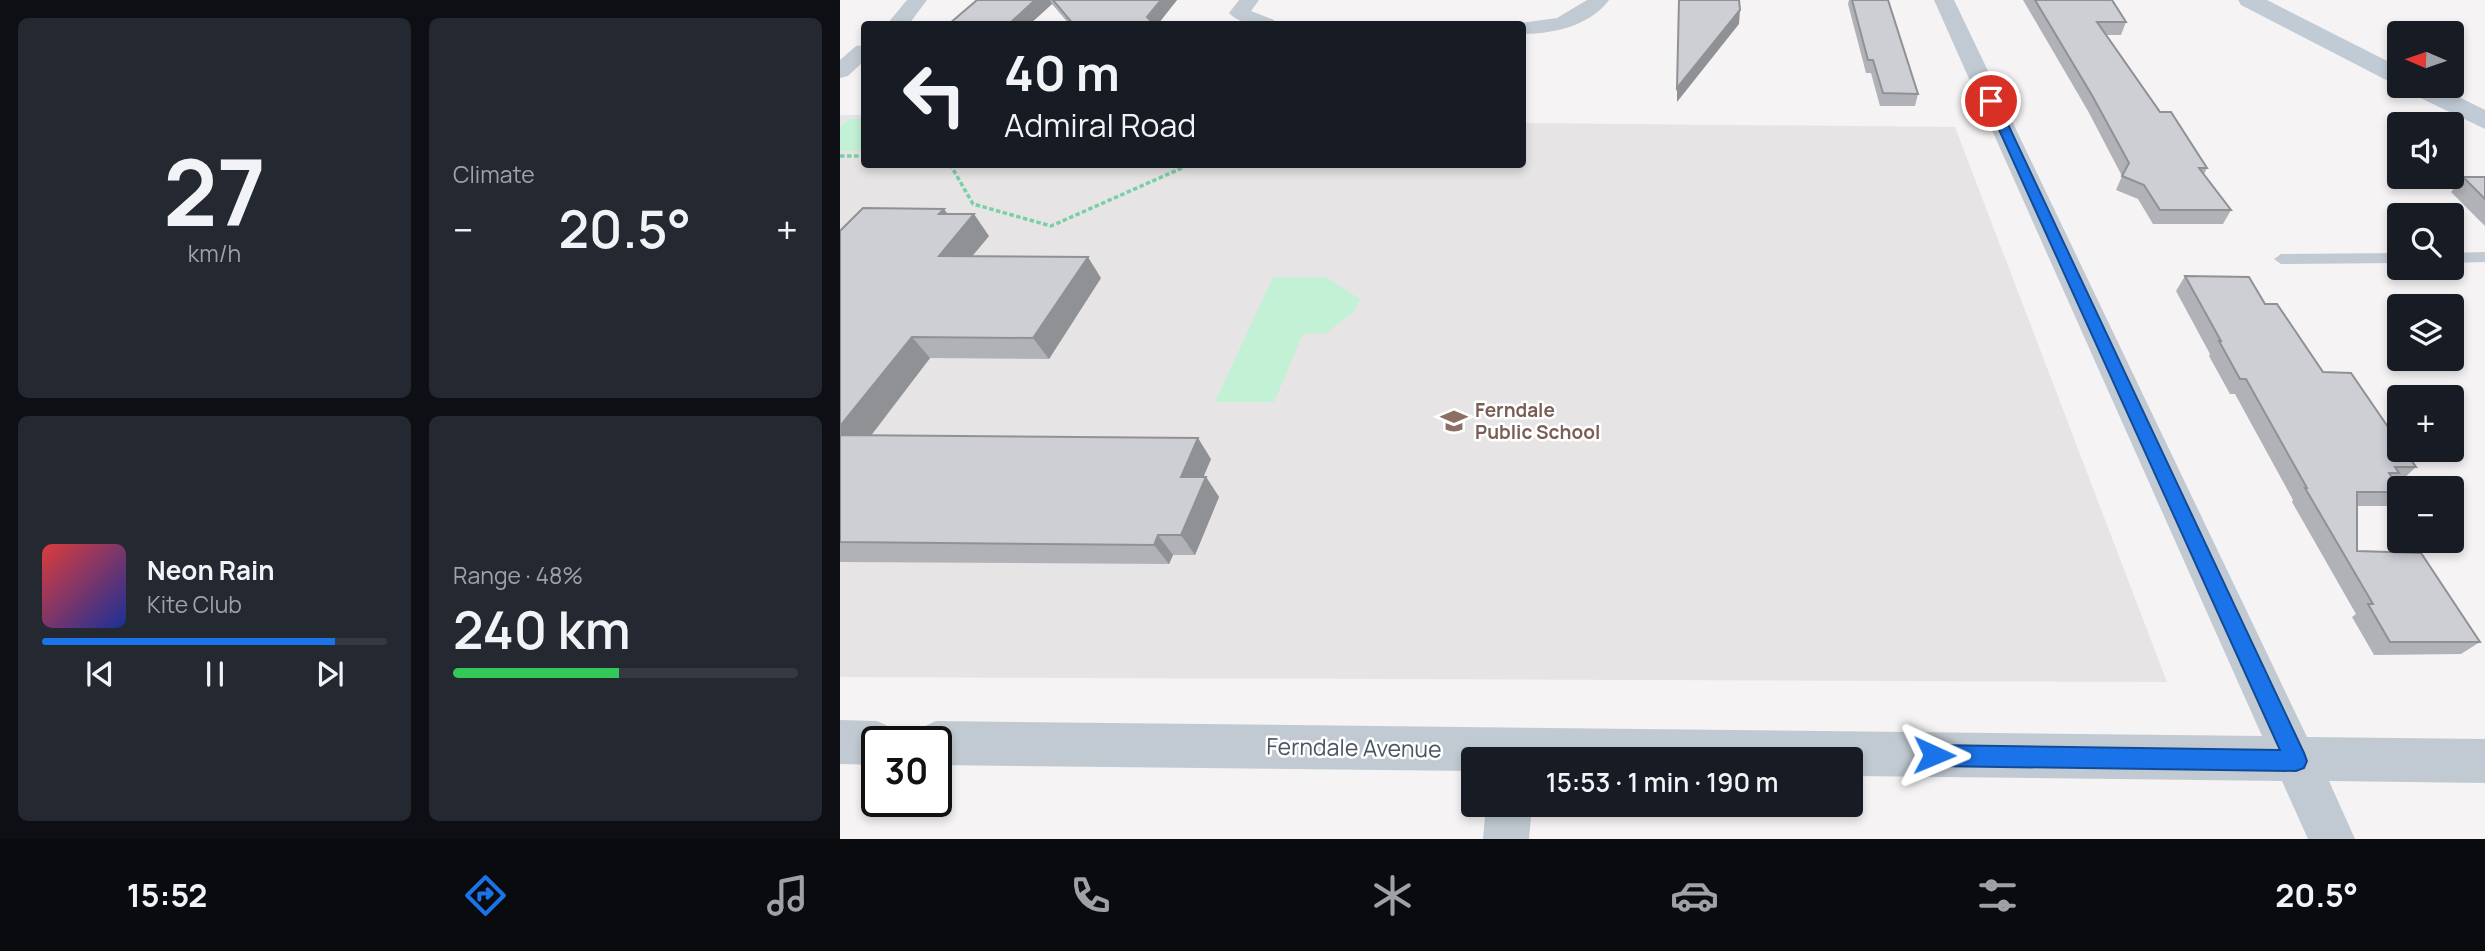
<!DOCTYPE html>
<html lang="en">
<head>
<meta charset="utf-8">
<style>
	body { margin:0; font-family:Manrope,sans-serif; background:#242831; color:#f1f3f6; height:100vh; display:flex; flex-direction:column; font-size:26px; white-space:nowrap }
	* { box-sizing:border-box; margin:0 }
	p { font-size:23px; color:#9ea1a6 }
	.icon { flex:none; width:38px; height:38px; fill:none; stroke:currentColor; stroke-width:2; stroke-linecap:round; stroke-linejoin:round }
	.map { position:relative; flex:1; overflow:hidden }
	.details { display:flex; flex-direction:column; gap:18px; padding:18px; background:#0d0f14; width:840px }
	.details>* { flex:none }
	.hud { position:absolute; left:21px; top:21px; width:665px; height:147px; border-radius:7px; box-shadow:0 4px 10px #0003; background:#171b24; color:#f1f3f6; overflow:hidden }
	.needle { width:46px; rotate:272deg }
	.controls { position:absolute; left:1547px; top:21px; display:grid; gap:14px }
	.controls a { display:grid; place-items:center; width:77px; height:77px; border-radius:7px; background:#171b24; box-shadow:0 4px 10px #0003; font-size:35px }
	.speed { position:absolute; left:21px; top:726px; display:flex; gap:14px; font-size:35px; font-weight:700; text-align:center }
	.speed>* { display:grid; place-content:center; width:91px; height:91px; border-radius:50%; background:#171b24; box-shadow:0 4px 10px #0003; line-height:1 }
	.speed .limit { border:4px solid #111; border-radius:10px; background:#fff; color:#111 }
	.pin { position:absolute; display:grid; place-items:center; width:60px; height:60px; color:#fff; margin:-30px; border:4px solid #fff; border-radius:50%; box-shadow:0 2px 7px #0007 }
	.me { position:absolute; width:77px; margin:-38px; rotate:91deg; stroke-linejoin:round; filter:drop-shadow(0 0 5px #0008) }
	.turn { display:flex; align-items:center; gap:24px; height:147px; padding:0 28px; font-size:32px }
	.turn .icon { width:91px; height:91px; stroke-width:2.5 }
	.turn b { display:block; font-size:49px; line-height:60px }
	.big { font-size:52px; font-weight:600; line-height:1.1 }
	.details .card { flex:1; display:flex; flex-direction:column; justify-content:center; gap:10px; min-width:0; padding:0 24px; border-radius:10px; background:#242831 }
	.details .dial { align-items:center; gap:0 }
	.dial b { font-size:91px; line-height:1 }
	.song { display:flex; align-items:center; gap:21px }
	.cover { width:84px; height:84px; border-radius:10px; background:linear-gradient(135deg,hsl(0 70% 55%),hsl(230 70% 35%)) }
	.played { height:7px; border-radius:4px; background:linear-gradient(90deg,#1a73e8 85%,#363941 85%) }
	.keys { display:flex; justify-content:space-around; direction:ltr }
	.heat { display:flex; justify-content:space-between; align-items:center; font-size:38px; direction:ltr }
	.charge { height:10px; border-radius:5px; background:linear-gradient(90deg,#34c759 48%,#363941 0) }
	.details .tiles { flex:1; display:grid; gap:18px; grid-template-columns:repeat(2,1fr) }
	.trip { position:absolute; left:621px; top:747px; width:402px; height:70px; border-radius:7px; background:#171b24; box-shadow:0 4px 10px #0003; font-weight:600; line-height:70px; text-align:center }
	.menu { display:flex; height:112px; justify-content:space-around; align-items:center; background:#090b0e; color:#9ea1a6 }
	.menu .icon { width:49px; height:49px }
	.menu .current { color:#1a73e8 }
	.menu b { font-size:32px; color:#f1f3f6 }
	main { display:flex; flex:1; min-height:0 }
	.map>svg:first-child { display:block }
	.education { fill:#e6e4e5 }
	.green { fill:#c3f1d5 }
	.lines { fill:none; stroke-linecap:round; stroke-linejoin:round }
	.path { stroke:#7ad0a6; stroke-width:3.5; stroke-dasharray:4.5 2.5; stroke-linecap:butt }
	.lane { fill:#c1cad2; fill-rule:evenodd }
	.street { fill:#c1cad2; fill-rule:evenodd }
	.secondary { fill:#c1cbd6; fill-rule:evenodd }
	.wall { fill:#b0b2b7 }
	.shaded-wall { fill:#909195 }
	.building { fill:#cdcfd5; stroke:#909195; stroke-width:2 }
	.route { fill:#1a73e8; stroke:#114b97; stroke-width:2 }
	.labels { text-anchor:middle; stroke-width:5; stroke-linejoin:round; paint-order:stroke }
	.education-label { font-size:19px; font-weight:bold; fill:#785e54; stroke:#fff; text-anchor:start }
	.near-street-label { font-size:23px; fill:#4a5661; stroke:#fff }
</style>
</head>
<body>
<main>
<section class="details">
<div class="tiles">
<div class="card dial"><b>27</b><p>km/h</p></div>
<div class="card"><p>Climate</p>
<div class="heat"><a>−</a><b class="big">20.5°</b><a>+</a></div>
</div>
<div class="card">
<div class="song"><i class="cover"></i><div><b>Neon Rain</b><p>Kite Club</p></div></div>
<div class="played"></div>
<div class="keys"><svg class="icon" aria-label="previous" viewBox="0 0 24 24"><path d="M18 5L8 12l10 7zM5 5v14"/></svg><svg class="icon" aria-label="pause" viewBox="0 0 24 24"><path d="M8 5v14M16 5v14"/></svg><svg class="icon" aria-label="next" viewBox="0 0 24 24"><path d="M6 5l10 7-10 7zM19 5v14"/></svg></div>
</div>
<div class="card"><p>Range · 48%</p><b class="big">240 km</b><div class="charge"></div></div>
</div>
</section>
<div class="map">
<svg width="1645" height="839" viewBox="0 0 1645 839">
	<rect width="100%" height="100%" fill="#f5f3f3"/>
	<path class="education" d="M0,115H24V164H682L683,123L1115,127L1327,682L0,677Z"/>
	<g class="green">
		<path d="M9,119H24V151H0V127Z"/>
		<path d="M433,277H486L520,299L515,311L486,333L463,334L434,402H375Z"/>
	</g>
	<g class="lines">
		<g class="path">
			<path d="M0,156H24"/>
			<path d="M110,164L133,204L211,226L351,164"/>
		</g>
		<g class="lane">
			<path d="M1645,252V262L1612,263V253Z"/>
			<path d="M1559,253V263L1441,264L1434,259L1441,254Z"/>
		</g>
		<g class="street">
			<path d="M67,0H87L69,24H47Z"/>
			<path d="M399,0H419L411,11L434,20L437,24C421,25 401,26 389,13Z"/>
			<path d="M747,0H769C750,26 713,34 682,34V24H674L717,18Z"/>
			<path d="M1094,0H1114L1467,737L1645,739V783L1489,781L1515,839H1468L1442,781L1012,776V760H634V771L96,765V742H75L81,728L96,721L1422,736Z"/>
			<path d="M24,45V61L8,76L0,78V60L16,46Z"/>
			<path d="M0,720L37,721L52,728L58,742H37V765L0,764Z"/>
			<path d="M646,805H692L689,839H643Z"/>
		</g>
		<g class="secondary">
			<path d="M1398,0H1427L1559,67V85L1550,82L1401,5Z"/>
			<path d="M1564,86H1597L1645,110V129L1568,92Z"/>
		</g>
	</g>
	<g class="wall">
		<path d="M137,0H337L318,24H229L212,4L190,24H109Z"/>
		<path d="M1009,0H1048L1078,94L1075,106H1040L1031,73H1026L1008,4Z"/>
		<path d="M1183,0H1272L1286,22L1281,35H1266L1320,112L1367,168L1364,174L1391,210L1383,224H1313L1298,199L1276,190L1282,176L1248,111Z"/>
		<path d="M1623,177H1645V226L1611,192Z"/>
		<path d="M109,214L149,236L132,256L261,278L209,359L90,358L31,436L371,459L363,477H366L379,497L355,555H333L329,564L0,562V231Z"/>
		<path d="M1345,276L1425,304L1483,372L1576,467L1561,481H1555L1559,488V495L1547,506H1517V551L1640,642L1621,654L1534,655L1512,617L1516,614L1452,502L1453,500L1395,394H1390L1369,356L1370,354L1336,291Z"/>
	</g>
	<g class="shaded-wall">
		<path d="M195,0H210L212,4L190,24H169Z"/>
		<path d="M321,0H337L318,24H310L307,17Z"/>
		<path d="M900,10L899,24L837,102V88Z"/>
		<path d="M104,209L120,230L99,214Z"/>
		<path d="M134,214L149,236L115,277L99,256Z"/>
		<path d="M248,257L261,278L209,359L193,338Z"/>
		<path d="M72,337L90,358L15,456L0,442V426Z"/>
		<path d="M358,438L371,459L355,497L341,477Z"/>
		<path d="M366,477L379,497L355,555L341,535Z"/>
		<path d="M318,535L333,555L329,564L314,545Z"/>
	</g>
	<g class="building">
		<path d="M137,0H195L169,24H109Z"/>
		<path d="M213,0H321L307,17L314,24H233Z"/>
		<path d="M839,0H899L900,10L837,88Z"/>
		<path d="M1012,0H1048L1078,94L1043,93L1033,60H1028Z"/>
		<path d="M1195,0H1272L1286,22H1257L1320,112H1331L1367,168H1359L1391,210H1320L1304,185L1282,176L1289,163L1253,97Z"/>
		<path d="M1623,177H1645V199Z"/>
		<path d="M23,208L104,209L99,214H134L99,256L248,257L193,338L72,337L0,426V231Z"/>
		<path d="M1345,276L1409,277L1425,304H1437L1483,372L1511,373L1559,443V450H1564L1576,467H1555L1559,473H1549L1559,488V492H1517V551L1581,553L1640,642H1550L1528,604H1533L1465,488H1467L1406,379H1400L1379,341H1381Z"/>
		<path d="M0,435L358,438L341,477H366L341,535H318L314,545L0,542Z"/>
	</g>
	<path class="route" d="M1151,98L1157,101L1464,753L1467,761L1464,768L1456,771L1094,766L1086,763L1083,755L1086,748L1094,745L1440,750L1146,101Z"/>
	<defs>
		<g id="school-bare" transform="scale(2.1)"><path d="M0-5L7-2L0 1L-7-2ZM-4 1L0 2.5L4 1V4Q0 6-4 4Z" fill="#8d6e63" stroke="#fff" stroke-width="2.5" paint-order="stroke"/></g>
	</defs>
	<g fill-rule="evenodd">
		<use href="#school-bare" x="614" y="421"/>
	</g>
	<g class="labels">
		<g class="education-label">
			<text x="635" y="417">Ferndale<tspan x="635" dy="22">Public School</tspan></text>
		</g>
		<g class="near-street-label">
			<text transform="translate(514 748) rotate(1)" y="8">Ferndale Avenue</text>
		</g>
	</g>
</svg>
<div class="controls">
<a><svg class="needle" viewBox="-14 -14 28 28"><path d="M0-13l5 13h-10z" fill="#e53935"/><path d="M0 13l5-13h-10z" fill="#9ea1a6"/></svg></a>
<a><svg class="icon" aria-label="sound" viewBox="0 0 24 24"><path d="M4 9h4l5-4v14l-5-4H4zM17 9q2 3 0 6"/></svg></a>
<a><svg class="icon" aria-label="search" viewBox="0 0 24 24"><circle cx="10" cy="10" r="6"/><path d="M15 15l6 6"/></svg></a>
<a><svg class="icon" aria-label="layers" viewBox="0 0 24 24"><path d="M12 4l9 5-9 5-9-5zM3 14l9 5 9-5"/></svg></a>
<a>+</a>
<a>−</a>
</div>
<div class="speed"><div class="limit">30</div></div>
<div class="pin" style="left:1151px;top:101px;background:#d93025"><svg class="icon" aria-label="arrive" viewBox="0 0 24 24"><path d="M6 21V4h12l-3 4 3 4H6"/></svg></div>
<svg class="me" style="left:1094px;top:755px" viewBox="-20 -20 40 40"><path d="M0-17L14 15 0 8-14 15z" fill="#1a73e8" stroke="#fff" stroke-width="4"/></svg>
<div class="trip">15:53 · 1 min · 190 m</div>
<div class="hud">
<div class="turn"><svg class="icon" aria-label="left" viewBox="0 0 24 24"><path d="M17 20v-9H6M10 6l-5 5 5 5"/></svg><div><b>40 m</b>Admiral Road</div></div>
</div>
</div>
</main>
<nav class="menu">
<b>15:52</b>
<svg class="icon current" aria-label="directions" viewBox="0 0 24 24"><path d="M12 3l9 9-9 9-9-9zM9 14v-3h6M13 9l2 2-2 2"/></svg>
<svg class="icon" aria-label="music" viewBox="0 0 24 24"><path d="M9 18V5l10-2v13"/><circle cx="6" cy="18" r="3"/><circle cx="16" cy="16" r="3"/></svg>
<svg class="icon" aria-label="phone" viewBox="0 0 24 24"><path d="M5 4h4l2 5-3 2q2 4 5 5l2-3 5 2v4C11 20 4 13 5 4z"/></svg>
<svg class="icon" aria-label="climate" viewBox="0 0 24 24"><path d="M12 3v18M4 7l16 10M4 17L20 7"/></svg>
<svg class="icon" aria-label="car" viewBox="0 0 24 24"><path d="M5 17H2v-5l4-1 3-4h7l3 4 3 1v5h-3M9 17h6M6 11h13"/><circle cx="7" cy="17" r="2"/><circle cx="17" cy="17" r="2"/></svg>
<svg class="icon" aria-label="filters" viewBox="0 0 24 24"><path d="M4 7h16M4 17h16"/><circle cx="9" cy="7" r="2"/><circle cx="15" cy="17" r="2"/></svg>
<b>20.5°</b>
</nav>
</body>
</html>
